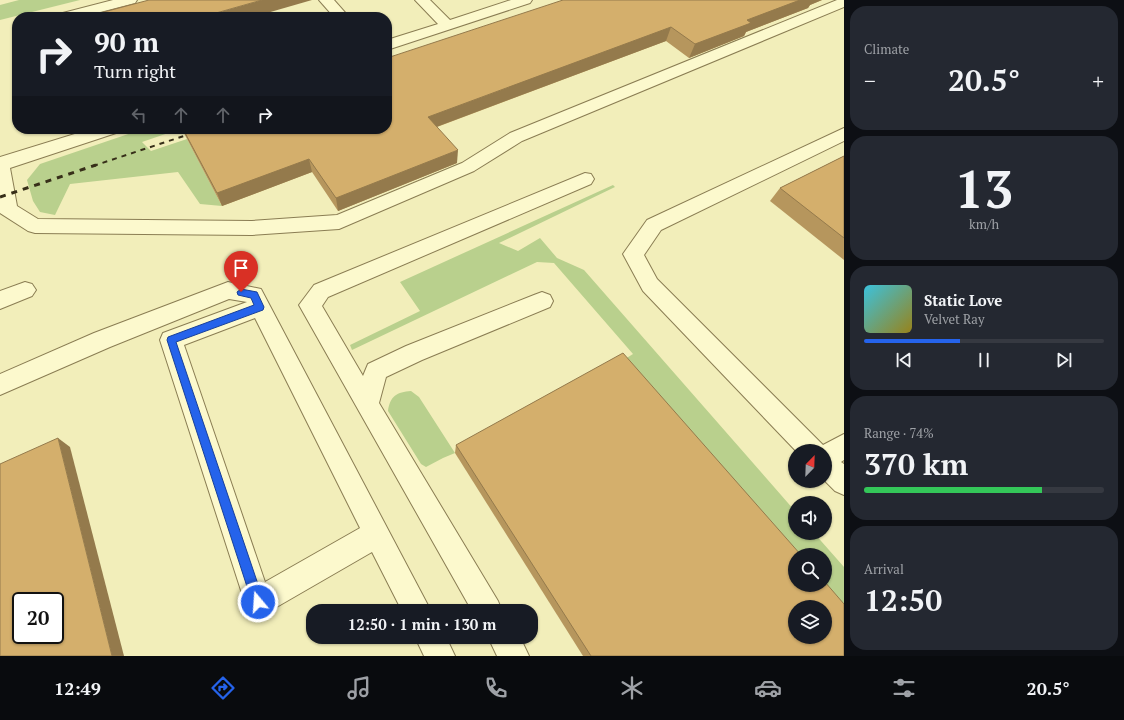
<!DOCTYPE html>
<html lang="en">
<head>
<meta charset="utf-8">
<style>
	body { margin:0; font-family:"PT Serif",serif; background:#242831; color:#f1f3f6; height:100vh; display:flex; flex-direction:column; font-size:15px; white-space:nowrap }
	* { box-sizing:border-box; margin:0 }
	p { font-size:13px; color:#9ea1a6 }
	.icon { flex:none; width:22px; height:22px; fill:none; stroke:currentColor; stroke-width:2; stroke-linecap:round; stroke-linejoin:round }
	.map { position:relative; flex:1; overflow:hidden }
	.side { display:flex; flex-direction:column; gap:6px; padding:6px; background:#0d0f14; width:280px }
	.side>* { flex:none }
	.top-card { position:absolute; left:12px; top:12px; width:380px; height:122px; border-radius:16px; box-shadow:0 1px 3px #0004; background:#171b24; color:#f1f3f6; overflow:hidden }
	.needle { width:26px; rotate:23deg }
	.tools { position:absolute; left:788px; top:444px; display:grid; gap:8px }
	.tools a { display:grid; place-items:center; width:44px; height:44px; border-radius:50%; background:#171b24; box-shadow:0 1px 3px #0004; font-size:20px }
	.speed { position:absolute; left:12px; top:592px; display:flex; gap:8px; font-size:20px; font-weight:700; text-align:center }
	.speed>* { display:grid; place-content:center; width:52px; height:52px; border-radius:50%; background:#171b24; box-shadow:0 1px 3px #0004; line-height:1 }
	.speed .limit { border:2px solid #111; border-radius:6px; background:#fff; color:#111 }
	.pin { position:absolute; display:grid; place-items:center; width:34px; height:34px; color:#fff; margin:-41px -17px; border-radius:50% 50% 50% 0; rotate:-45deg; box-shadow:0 0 4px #0007 }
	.pin .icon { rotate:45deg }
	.me { position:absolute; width:44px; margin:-22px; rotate:342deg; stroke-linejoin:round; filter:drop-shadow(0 0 3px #0008) }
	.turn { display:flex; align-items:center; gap:14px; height:84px; padding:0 16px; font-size:18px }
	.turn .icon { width:52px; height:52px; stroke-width:2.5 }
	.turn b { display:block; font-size:28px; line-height:34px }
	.lanes { display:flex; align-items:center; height:38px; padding:0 16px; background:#0003; justify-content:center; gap:20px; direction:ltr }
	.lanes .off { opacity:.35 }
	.big { font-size:30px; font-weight:700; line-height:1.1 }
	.side .widget { flex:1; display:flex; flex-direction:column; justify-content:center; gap:6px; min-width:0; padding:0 14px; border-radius:16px; background:#242831 }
	.side .dial { align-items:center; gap:0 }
	.dial b { font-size:52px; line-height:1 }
	.song { display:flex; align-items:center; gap:12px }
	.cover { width:48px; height:48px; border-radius:6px; background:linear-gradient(135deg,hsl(190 70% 55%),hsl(50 70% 35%)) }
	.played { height:4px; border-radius:2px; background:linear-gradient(90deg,#2563eb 40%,#363941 40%) }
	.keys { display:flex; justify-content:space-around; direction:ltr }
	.heat { display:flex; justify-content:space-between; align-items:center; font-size:22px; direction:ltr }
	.charge { height:6px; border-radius:3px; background:linear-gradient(90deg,#34c759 74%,#363941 0) }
	.trip { position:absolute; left:306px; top:604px; width:232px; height:40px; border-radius:16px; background:#171b24; box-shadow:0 1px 3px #0004; font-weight:700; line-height:40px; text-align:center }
	.tabs { display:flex; height:64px; justify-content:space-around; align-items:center; background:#090b0e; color:#9ea1a6 }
	.tabs .icon { width:28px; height:28px }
	.tabs .active { color:#2563eb }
	.tabs b { font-size:18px; color:#f1f3f6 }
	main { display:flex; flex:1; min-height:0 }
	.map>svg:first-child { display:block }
	.green { fill:#b9d08d }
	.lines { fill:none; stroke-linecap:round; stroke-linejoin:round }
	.minor-casing { stroke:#8a7d53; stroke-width:2 }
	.minor { fill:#fcf9cd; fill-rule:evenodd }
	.rail-far1 { stroke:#372f19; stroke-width:2; stroke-dasharray:5 5; stroke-linecap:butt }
	.rail { stroke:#372f19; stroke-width:3; stroke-dasharray:6 6; stroke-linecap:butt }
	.wall { fill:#b6965d }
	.shaded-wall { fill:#947a4c }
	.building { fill:#d4af6c; stroke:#947a4c; fill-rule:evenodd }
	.route { fill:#2563eb; stroke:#184099 }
</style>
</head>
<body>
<main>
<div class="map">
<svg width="844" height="656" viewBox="0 0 844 656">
	<rect width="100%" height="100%" fill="#f2eeba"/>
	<g class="green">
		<path d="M19,0H80L0,20V5Z"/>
		<path d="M143,129H180L142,142L151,151L187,139L222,206L200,204L178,172L70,184L55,215L40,212L33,201L27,180L40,164Z"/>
		<path d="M613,185L615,187L499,243L518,251L540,238L557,258L584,270L795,511V533H814L844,567V627L825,585V555H795L617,364L633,354L554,263L537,262L352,350L350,345L420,311L400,282Z"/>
		<path d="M411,391L419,397L455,453L443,458L426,467L421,464L388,411C390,396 397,392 411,391Z"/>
	</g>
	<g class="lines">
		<g class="minor-casing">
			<g id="minor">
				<path d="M113,0H137L135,3L81,17H57L59,14Z"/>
				<path d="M319,0H334L349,17H334Z"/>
				<path d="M415,0H430L450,20L511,0H532L530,3L387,50V40L438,24Z"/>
				<path d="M837,0H844V7L522,141L474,171L339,229L252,235L35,233L28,231L0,213V157L91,129H119L116,133L10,168L17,206L38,219L252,221L337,215L462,163L510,133Z"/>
				<path d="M844,128V141L661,230L644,255L657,279L823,445L844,434V460L841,462L844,464V495L835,491L825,481V451H796L643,291L623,254L647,220Z"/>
				<path d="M585,173L591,174L594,179L591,184L328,297L322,306L363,376L368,364L406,346L534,295L542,292L550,295L553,301L550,307L422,360L386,377L379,403L498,601L502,611H472L299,305L314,285Z"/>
				<path d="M25,282L32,284L36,290L32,296L0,309V291Z"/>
				<path d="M228,282L261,289L431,611H402L372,552L268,612L258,616L248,612L160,340L163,333L247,302L229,299L110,347L0,395V374L94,333ZM255,318L360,528L265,582L184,345Z"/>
				<path d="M415,637H446L455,656H424Z"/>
				<path d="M488,637H520L529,656H497Z"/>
			</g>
		</g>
		<use href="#minor" class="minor"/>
		<path class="rail-far1" d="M93,166L205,129"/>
		<path class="rail" d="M0,197L96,165"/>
	</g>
	<g class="wall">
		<path d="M563,0H822L810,5L808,8L746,32L744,36L689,58L666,41L437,127L457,163L338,211L312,172L222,206L187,139L182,129H387Z"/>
		<path d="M844,156V260L770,201L780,188Z"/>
		<path d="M456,445L844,656H583L455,453Z"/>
	</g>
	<g class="shaded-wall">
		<path d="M262,0H312L253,17H202Z"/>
		<path d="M800,0H822L810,5L808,8L746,32L744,36L689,58L695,44L747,20Z"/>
		<path d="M671,27L666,41L428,130V117Z"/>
		<path d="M458,150L457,163L338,211L336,198Z"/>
		<path d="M309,159L312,172L222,206L217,193Z"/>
		<path d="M58,438L70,447L124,656H112Z"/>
	</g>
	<g class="building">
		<path d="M149,0H262L202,17H85Z"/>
		<path d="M563,0H800L747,20L751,23L695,44L671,27L428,117L458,150L336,198L309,159L217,193L183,129H387V58Z"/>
		<path d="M844,156V238L780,188Z"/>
		<path d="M623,353L801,555H795V585H825V582L844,604V656H591L456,445ZM795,607H825V637H795Z"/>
		<path d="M58,438L112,656H0V464ZM21,601H55V635H21Z"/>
	</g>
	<path class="route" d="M241,289L257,292L264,307L263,310L176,342L264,602L262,606L258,608L253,606L252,602L167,340L168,337L254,305L251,298L238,295L237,292Z"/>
</svg>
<div class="tools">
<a><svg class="needle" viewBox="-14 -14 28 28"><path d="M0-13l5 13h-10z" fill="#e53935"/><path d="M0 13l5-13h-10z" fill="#9ea1a6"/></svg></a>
<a><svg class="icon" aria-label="sound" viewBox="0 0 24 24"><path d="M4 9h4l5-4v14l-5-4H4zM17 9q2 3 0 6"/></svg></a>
<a><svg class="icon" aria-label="search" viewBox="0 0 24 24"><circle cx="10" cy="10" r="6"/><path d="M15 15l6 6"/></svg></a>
<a><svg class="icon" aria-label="layers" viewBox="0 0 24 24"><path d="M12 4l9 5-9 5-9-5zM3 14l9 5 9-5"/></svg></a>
</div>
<div class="speed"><div class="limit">20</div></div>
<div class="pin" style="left:241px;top:292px;background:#d93025"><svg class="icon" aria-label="arrive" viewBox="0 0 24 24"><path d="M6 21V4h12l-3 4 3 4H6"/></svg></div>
<svg class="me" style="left:258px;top:602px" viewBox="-20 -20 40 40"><circle r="17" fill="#2563eb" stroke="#fff" stroke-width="3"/><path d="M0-11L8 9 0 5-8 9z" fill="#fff"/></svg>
<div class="trip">12:50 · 1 min · 130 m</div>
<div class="top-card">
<div class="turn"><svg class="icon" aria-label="right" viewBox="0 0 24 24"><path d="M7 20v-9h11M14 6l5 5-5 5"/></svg><div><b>90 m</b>Turn right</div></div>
<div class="lanes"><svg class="icon off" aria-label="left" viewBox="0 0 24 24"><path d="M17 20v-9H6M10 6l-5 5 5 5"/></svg><svg class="icon off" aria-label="ahead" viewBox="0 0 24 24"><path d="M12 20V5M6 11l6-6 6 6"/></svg><svg class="icon off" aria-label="ahead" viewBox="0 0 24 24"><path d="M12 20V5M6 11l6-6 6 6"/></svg><svg class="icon" aria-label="right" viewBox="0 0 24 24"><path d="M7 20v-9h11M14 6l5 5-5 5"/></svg></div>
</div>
</div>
<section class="side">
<div class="widget"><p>Climate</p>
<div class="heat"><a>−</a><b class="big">20.5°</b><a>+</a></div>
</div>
<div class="widget dial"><b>13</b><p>km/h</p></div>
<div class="widget">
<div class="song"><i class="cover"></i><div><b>Static Love</b><p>Velvet Ray</p></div></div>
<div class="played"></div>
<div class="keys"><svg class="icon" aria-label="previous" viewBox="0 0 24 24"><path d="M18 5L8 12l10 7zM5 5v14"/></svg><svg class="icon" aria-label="pause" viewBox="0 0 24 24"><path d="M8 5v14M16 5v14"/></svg><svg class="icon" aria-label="next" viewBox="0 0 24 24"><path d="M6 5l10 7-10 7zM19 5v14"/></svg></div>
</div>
<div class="widget"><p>Range · 74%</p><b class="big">370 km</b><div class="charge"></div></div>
<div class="widget"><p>Arrival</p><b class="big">12:50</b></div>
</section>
</main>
<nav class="tabs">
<b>12:49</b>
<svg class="icon active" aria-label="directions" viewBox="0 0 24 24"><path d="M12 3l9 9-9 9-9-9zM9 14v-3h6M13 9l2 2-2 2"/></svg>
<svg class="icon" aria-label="music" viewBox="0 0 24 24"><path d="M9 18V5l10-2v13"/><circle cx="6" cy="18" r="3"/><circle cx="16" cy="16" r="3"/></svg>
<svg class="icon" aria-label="phone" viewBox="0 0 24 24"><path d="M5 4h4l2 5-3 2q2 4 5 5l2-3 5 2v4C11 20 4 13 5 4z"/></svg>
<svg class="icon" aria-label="climate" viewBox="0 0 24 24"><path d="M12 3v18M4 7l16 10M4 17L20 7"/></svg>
<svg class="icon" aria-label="car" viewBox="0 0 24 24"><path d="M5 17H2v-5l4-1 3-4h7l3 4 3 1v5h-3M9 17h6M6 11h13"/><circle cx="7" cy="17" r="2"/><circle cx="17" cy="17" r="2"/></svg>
<svg class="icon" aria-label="filters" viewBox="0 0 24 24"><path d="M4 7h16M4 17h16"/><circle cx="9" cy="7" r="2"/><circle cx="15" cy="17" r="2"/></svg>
<b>20.5°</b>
</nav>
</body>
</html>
